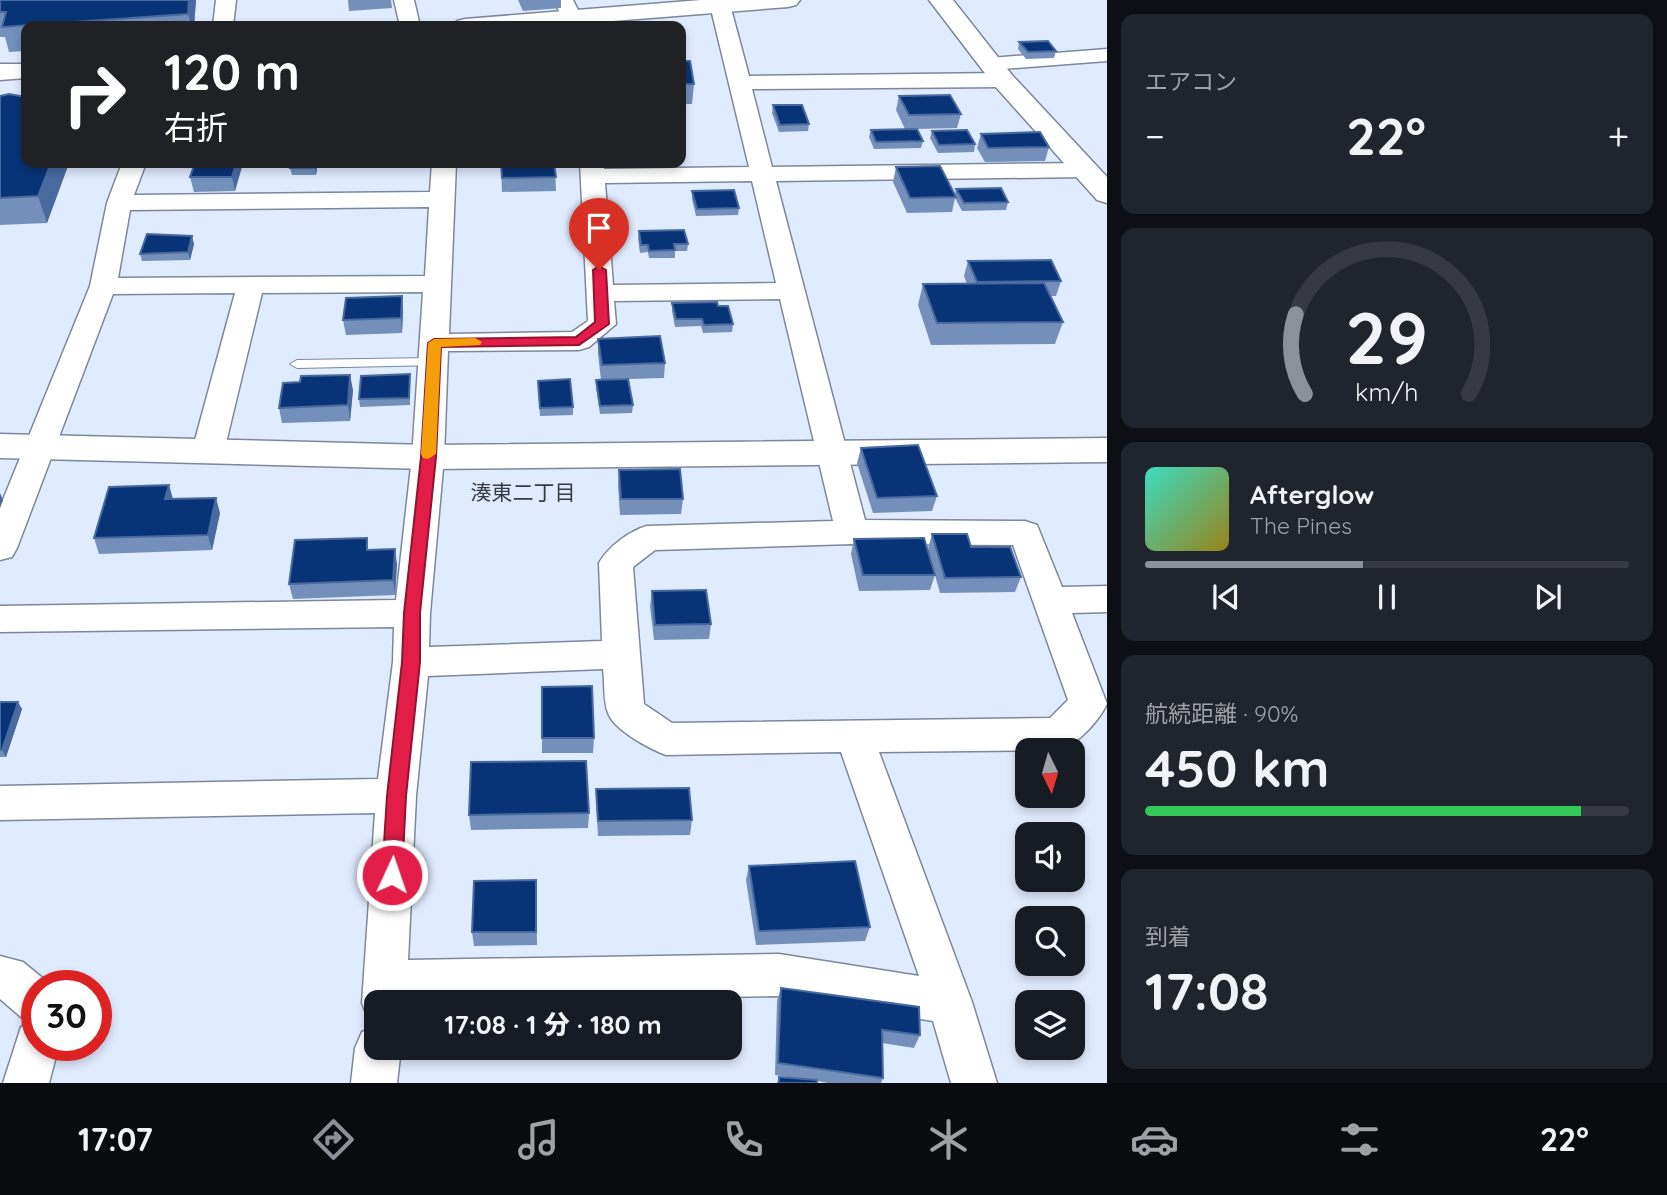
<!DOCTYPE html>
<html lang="ja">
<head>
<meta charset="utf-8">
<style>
	body { margin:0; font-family:Quicksand,"Noto Sans JP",sans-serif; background:#20242c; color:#f1f3f6; height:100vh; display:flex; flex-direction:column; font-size:26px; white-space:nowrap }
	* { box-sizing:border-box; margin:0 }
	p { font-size:23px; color:#9ea1a6 }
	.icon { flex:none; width:38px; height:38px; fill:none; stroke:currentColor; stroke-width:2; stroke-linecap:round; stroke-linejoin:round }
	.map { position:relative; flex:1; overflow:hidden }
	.details { display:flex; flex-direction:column; gap:14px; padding:14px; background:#0d0f14; width:560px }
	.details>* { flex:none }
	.banner { position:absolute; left:21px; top:21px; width:665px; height:147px; border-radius:14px; box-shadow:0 4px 10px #0003; background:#202124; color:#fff; overflow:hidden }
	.needle { width:46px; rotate:175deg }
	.fabs { position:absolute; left:1015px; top:738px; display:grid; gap:14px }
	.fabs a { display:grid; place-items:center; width:70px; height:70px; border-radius:14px; background:#171b24; box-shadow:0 4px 10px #0003; font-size:35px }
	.speed { position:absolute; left:21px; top:970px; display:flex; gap:14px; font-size:35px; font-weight:700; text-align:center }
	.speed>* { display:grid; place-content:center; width:91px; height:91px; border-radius:50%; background:#171b24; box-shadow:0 4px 10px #0003; line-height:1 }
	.speed .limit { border:10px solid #d22; background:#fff; color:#111 }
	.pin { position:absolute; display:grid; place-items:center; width:60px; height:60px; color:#fff; margin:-72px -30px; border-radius:50% 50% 50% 0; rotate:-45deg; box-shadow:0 0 7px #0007 }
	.pin .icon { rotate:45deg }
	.me { position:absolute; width:77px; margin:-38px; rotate:3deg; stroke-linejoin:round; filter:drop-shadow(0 0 5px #0008) }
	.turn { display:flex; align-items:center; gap:24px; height:147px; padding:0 28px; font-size:32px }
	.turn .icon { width:91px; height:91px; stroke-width:2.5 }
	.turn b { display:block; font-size:49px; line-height:60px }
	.big { font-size:52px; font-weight:800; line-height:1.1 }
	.details .card { flex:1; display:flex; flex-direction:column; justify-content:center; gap:10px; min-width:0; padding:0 24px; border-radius:14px; background:#20242c }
	.details .dial { align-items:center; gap:0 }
	.dial svg { height:182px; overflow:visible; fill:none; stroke:#363941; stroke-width:7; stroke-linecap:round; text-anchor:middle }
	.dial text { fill:#f1f3f6; stroke:none }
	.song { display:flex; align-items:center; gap:21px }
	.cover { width:84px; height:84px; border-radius:10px; background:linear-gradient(135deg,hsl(170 70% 55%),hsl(50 70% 35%)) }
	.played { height:7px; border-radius:4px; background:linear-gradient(90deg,#8c9099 45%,#363941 45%) }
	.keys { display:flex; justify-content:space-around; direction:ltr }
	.heat { display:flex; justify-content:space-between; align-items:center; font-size:38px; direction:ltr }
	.charge { height:10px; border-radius:5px; background:linear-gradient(90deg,#34c759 90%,#363941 0) }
	.trip { position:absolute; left:364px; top:990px; width:378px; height:70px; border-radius:14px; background:#171b24; box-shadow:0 4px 10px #0003; font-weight:800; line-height:70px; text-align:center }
	.tabs { display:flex; height:112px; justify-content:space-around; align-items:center; background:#090b0e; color:#9ea1a6 }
	.tabs .icon { width:49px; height:49px }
	.tabs .current { color:#8c9099 }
	.tabs b { font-size:32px; color:#f1f3f6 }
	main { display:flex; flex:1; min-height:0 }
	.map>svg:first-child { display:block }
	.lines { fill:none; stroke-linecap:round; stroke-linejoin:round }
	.service-casing { stroke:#7c889a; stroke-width:2 }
	.minor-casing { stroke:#7c889a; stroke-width:3 }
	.tertiary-casing { stroke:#7c889a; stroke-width:3 }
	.service { fill:#fff; fill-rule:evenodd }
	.minor { fill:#fff; fill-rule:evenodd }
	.tertiary { fill:#fff; fill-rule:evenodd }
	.wall { fill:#748fba }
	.shaded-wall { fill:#486a9f }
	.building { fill:#083376; stroke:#486a9f; stroke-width:2 }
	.route { fill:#e11d48; stroke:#92132f; stroke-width:2 }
	.slow { fill:#f59e0b }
	.labels { text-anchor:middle; stroke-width:7; stroke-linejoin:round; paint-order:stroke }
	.neighbourhood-label { font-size:21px; fill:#363b43; stroke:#dfebff }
</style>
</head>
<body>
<main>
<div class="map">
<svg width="1107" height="1083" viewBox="0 0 1107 1083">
	<rect width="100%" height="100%" fill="#dfebff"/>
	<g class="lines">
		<g class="service-casing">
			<path id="service" d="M433,358L438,359L440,362L438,365L297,368L290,364L297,360Z"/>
		</g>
		<g class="minor-casing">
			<g id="minor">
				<path d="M216,0H236L233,26H213Z"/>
				<path d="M394,0H414L420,26H400Z"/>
				<path d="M553,0H573L581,16L578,20H564Z"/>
				<path d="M724,0L730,5L749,76L1003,73L1011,75L1014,80L1011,85L1003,87L752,89L772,167L1084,163L1093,165L1096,170L1093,175L1084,177L776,181L865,520L1025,521L1037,525L1062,587L1107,586V612L1072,613L1107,704C1097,723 1079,743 1059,750L879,752L972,1002L997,1083H951L933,1021L779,996L376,1003V1021L368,1018L362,1003L375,813L0,820V786L378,779L393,662L394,627L0,632V606L396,600L412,457L423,292L262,293L224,451L219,458L208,461L197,458L192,451L235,293L113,294L17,548L12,557L0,560V507L90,286L107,203L122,163H146L134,195L430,192L432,163H456L449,334L572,332L588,321L580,163H604V169L749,167L710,5L713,1ZM752,181L776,283L613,285L605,183ZM429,207L425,276L118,278L130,210ZM780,299L833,521L647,526C629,531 608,547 599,563L602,641L429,647L430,613L444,457L448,351L579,350L589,347L616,324L614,301ZM852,544L1013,545L1068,700L1050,718L672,723L644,704L633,567L655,550ZM603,669C605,683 603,700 608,713C614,730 650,749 666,755L841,752L919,976L779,954L408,960L416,796L428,676Z"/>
				<path d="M1107,49V61L990,70L982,69L979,64L982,59L990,58Z"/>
				<path d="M0,956L23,962L51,985H37V1045H59L49,1083H3L21,1027L33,1022L21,1017L0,999Z"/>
				<path d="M376,1026V1048H401L397,1083H351L355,1048L362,1032Z"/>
			</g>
		</g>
		<g class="tertiary-casing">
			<g id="tertiary">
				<path d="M701,0H800L796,5L788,7L550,26H453L457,21L465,19Z"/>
				<path d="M929,0H953L1012,75L1107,177V203L1097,200L994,85Z"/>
				<path d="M0,64H26V78L0,80Z"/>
				<path d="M0,434L428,445L1107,438V462L428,469L0,458Z"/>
			</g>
		</g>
		<use href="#service" class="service"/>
		<use href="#minor" class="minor"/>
		<use href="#tertiary" class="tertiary"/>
	</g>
	<g class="wall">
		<path d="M0,0H196L194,26H26V51L9,52L5,37H0Z"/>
		<path d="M348,0H391L392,8L349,11Z"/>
		<path d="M518,0H561V8L523,11Z"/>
		<path d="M1019,42L1056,51L1054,58L1026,59L1018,49Z"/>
		<path d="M681,61L694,84L692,104H684L685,109L683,129H681Z"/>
		<path d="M0,96L69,163L47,223L0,225Z"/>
		<path d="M899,96L961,114L957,128L917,129L923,141L921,148L874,149L869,137L871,130L905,129L896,110Z"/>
		<path d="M773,105L809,124L808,131L779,132L772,113Z"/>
		<path d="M932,131L975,144L974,152L938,153L930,138Z"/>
		<path d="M981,134L1049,147L1045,161L985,162L977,148Z"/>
		<path d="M148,163H257H243L235,191L194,192L190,177L195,163L148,164Z"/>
		<path d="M291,163H317V168L316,175H292L290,168Z"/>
		<path d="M470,163H569V166L555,167L556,191L502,192L501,163Z"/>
		<path d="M896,167L955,195L956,189L1008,202L1006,210L962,211L955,198L952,212L907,213L893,182Z"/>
		<path d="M692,191L739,208L738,215L696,216L692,199Z"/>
		<path d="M639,231L688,244L687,251H675V258H649L648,252L640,253L638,239Z"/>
		<path d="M194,244L190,260L142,261L140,254Z"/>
		<path d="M968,261L1061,281L1056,296H1051L1063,322L1055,344L931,345L918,305L923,284H967L964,276Z"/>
		<path d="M402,296L403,311L402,333L346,335L343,320Z"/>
		<path d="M672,303L718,306L733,324L732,332L703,333L701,326L675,327L672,311Z"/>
		<path d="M598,339L665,363L664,378L629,379L633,405L632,413L600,414L596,388V380H601L598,354Z"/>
		<path d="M410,382V405L360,407L359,399Z"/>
		<path d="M538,388L573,407V415L540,416Z"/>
		<path d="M353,390L350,421L282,423L279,408Z"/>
		<path d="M861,448L937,496L932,511L873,513L857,463Z"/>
		<path d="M619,470L683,499L681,514L620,515L618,485Z"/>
		<path d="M169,485L173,499L220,513L212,550L99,554L94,538Z"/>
		<path d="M932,534L971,547L1021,577L1015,592L940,593L935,575L930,590L859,591L851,554L854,539L928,549Z"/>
		<path d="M397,564L395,595L293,599L289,584Z"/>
		<path d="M652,591L711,624L709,639L654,640L650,606Z"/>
		<path d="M542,687L594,738L593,753H542Z"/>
		<path d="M0,702L22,709L6,757H0Z"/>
		<path d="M596,789L692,820L690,835L598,836L596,803Z"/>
		<path d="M589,813L588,828L471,830L469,815Z"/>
		<path d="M749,866L870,927L865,941L756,945L746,880Z"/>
		<path d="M536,880L537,945L474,946L472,932Z"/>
		<path d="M781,988L920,1035L914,1048L882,1043L883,1078L881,1083H828L817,1081V1083H777L779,1077L801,1079L775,1075L777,1001Z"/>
	</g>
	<g class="shaded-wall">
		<path d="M189,0H196L194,26H191L188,14Z"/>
		<path d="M51,163H69L47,223L38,196Z"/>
		<path d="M236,163H243L235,191L232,177Z"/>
		<path d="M316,163L317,168L316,175L315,168Z"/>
		<path d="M192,236L194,244L190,260L188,252Z"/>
		<path d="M402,296L403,311L402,333L401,318Z"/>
		<path d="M350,375L353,390L350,421L348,405Z"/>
		<path d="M169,485L173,500L165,499Z"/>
		<path d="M0,493L3,500L0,508Z"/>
		<path d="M216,498L220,513L212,550L208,535Z"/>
		<path d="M395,549L397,564L395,595L393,580Z"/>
		<path d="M18,702L22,709L6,757L2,750Z"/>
	</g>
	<g class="building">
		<path d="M0,0H189L188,14L2,27L6,12H0Z"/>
		<path d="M1048,41L1056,51L1028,52L1019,42Z"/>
		<path d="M681,61H690L694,84H681Z"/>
		<path d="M681,85L685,109H681Z"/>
		<path d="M9,94L26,97V163H51L38,196L0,198V96Z"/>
		<path d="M950,95L961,114L909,115L899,96Z"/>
		<path d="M773,105H802L809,124L780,125Z"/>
		<path d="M917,129L923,141L876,142L871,130Z"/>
		<path d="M967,130L975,144L939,145L932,131Z"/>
		<path d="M1040,132L1049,147L988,148L981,134Z"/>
		<path d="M195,163H236L232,177H190Z"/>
		<path d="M291,163H316L315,168H290Z"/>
		<path d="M501,163H554L556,177L502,178Z"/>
		<path d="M940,166L956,197L910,198L896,167Z"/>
		<path d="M1001,188L1008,202L964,203L956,189Z"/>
		<path d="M734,190L739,208L697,209L692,191Z"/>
		<path d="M684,230L688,244H674L675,250L649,251L648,245H641L639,231Z"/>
		<path d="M147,234L192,236L188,252L140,254Z"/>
		<path d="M1051,260L1061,281L977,282L968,261Z"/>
		<path d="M1044,283L1063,322L937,323L923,284Z"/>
		<path d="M402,296L401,318L343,320L346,298Z"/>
		<path d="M717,302L718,306H728L733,324L704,325L702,319H676L672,303Z"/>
		<path d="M660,336L665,363L602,365L598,339Z"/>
		<path d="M410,374L409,398L359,399L361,376Z"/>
		<path d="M350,375L348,405L279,408L283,383L300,382L301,376Z"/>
		<path d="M570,379L573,407L540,408L538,381Z"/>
		<path d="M628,379L633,405L600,406L596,380Z"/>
		<path d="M918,445L937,496L877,498L861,448Z"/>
		<path d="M680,469L683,499H621L619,470Z"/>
		<path d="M169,485L165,499L216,498L208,535L94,538L109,487Z"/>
		<path d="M932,534H967L971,547H1010L1021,577L945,578Z"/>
		<path d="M367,538V550L395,549L393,580L289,584L295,540Z"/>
		<path d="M924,538L935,575H863L854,539Z"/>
		<path d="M706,590L711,624L655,625L652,591Z"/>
		<path d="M592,686L594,738H542V687Z"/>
		<path d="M0,702H18L2,750H0Z"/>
		<path d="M586,761L589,813L469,815L471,762Z"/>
		<path d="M689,788L692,820L598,821L596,789Z"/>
		<path d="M855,861L870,927L759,931L749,866Z"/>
		<path d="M536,880V932H472L474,881Z"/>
		<path d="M781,988L919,1007L920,1035L882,1030L883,1078L778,1063Z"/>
		<path d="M779,1077L817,1080V1083H779Z"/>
	</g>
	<path class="route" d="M599,266L606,270L609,324L579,345L441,347L436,457L420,613V662L406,796L402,875L399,881L392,884L385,881L382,875L387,796L402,662L404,613L421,457L428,343L434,339L576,337L595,322L593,270Z"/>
	<path class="slow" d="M475,338L482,342L480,345L441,347L436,454L428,459L423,458L421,454L428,343L434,339Z"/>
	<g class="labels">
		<g class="neighbourhood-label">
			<text x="523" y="500">湊東二丁目</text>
		</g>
	</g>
</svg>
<div class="fabs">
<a><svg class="needle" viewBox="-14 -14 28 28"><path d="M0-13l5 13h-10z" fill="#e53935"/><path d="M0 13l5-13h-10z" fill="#9ea1a6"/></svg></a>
<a><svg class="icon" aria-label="sound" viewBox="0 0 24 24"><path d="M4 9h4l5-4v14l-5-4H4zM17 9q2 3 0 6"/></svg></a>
<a><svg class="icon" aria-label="search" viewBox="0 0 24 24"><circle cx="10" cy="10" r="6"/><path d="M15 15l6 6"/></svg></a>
<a><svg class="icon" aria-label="layers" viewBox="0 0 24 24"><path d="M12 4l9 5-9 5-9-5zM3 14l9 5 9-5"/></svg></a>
</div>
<div class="speed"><div class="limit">30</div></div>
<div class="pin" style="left:599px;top:270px;background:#d93025"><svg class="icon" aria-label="arrive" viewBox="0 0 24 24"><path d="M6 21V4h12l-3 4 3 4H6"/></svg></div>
<svg class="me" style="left:392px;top:875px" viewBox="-20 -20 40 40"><circle r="17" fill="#e11d48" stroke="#fff" stroke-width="3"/><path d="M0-11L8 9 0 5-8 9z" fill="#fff"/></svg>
<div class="trip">17:08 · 1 分 · 180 m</div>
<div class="banner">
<div class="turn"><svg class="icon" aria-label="right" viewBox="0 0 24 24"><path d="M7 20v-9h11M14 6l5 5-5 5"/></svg><div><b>120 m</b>右折</div></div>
</div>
</div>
<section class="details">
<div class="card"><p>エアコン</p>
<div class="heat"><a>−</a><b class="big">22°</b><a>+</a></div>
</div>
<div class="card dial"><svg viewBox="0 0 100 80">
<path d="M14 69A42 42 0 1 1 86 69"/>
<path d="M14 69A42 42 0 0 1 10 34" stroke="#8c9099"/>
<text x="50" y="56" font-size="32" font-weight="700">29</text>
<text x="50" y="72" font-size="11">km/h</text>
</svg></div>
<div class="card">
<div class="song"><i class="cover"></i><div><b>Afterglow</b><p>The Pines</p></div></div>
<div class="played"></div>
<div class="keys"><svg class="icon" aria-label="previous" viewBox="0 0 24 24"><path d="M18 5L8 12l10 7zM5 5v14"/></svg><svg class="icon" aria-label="pause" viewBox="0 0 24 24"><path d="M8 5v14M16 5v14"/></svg><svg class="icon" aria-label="next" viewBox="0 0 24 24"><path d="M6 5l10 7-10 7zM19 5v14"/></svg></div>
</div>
<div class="card"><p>航続距離 · 90%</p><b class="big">450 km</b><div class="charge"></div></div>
<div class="card"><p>到着</p><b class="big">17:08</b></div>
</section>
</main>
<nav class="tabs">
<b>17:07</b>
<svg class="icon current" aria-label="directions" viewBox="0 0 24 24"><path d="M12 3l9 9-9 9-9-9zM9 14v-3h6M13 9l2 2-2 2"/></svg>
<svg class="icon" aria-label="music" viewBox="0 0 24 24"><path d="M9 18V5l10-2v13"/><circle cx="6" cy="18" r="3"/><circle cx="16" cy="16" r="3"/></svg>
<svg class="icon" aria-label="phone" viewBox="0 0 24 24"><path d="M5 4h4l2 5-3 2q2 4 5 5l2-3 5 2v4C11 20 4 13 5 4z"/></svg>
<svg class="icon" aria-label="climate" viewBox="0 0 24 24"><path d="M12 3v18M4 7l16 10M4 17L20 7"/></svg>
<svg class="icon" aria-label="car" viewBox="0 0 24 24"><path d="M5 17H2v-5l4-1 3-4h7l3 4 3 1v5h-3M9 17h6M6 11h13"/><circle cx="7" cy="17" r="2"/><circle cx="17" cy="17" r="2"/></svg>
<svg class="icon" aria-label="filters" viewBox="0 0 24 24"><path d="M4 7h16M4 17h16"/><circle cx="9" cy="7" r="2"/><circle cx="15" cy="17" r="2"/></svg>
<b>22°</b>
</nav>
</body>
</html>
